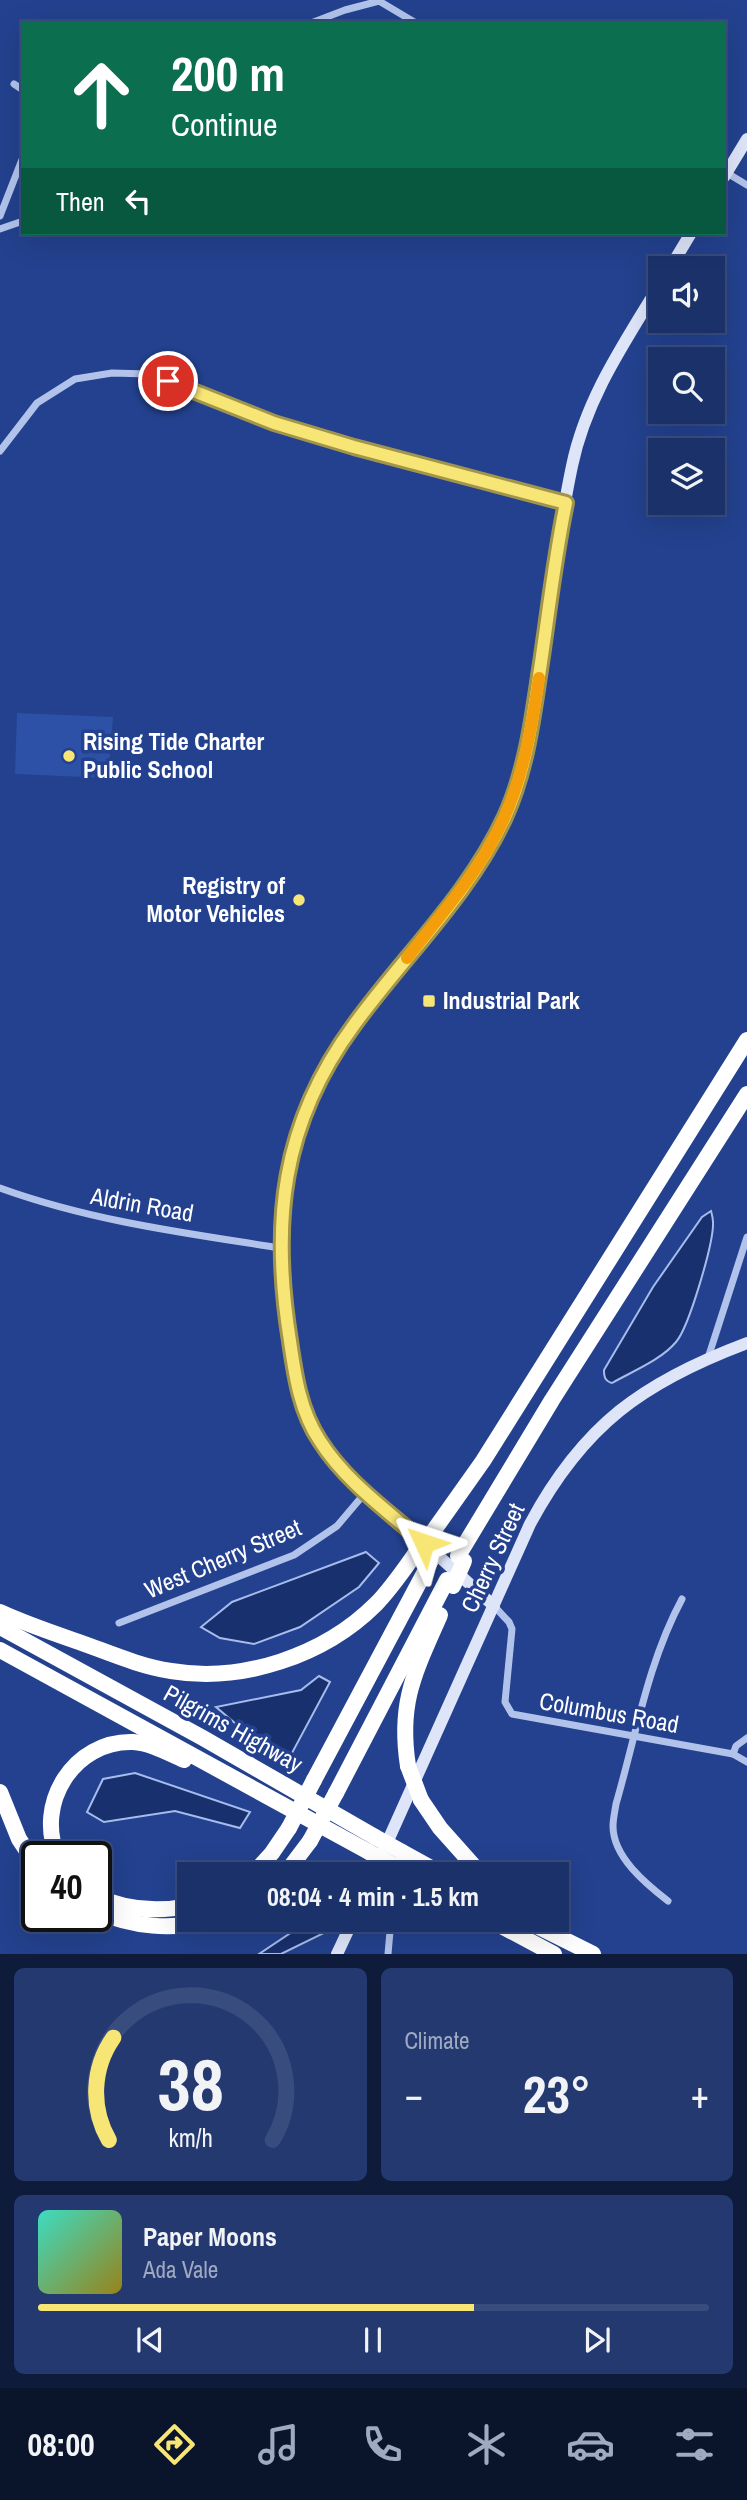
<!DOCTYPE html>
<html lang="en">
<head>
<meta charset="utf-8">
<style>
	body { margin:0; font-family:"Archivo Narrow",sans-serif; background:#233970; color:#f1f3f6; height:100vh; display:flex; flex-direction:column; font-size:26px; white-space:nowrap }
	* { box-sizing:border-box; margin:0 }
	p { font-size:23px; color:#9fa9c1 }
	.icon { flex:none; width:38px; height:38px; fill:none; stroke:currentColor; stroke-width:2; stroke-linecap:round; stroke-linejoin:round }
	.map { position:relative; height:1954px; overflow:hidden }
	.sheet { display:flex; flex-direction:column; gap:14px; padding:14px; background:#0e1b3a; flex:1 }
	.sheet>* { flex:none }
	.hud { position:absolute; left:21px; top:21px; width:705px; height:214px; border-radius:0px; box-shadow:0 7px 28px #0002,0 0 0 2px #384c7e; background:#0b6e4f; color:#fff; overflow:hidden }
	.controls { position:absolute; left:648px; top:256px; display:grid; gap:14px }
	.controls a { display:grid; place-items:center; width:77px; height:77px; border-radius:0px; background:#1a316a; box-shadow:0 7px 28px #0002,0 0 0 2px #384c7e; font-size:35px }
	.speed { position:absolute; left:21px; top:1841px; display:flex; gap:14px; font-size:35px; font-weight:700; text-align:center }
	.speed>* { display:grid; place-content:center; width:91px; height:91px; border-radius:50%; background:#1a316a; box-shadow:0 7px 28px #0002,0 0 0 2px #384c7e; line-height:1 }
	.speed .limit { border:4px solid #111; border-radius:10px; background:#fff; color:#111 }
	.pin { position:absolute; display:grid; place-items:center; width:60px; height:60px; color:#fff; margin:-30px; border:4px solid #fff; border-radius:50%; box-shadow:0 2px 7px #0007 }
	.me { position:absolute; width:77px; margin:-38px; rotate:312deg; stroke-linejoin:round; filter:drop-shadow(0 0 5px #0008) }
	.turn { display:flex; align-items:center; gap:24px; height:147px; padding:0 35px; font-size:32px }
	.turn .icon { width:91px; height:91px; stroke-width:2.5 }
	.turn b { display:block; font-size:49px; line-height:60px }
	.then { display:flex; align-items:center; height:66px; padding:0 35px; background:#0003; gap:14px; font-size:26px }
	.big { font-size:52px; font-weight:700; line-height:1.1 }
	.sheet .widget { flex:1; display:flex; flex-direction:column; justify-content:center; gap:10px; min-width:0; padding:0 24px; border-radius:10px; background:#233970 }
	.sheet .dial { align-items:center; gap:0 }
	.dial svg { height:182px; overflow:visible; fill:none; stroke:#384c7e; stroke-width:7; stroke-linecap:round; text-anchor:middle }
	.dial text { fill:#f1f3f6; stroke:none }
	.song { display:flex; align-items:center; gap:21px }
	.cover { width:84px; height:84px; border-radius:10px; background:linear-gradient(135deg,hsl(170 70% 55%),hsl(50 70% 35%)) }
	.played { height:7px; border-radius:4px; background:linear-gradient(90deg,#f7e575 65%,#384c7e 65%) }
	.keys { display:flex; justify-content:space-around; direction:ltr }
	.heat { display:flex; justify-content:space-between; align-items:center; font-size:38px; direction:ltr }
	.sheet .tiles { flex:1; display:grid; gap:14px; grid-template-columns:1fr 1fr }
	.widget:last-child { grid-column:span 2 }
	.trip { position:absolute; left:177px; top:1862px; width:392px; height:70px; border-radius:0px; background:#1a316a; box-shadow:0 7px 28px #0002,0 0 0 2px #384c7e; font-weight:700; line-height:70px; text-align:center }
	.tabs { display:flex; height:112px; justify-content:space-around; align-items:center; background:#0a142a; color:#9fa9c1 }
	.tabs .icon { width:49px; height:49px }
	.tabs .on { color:#f7e575 }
	.tabs b { font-size:32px; color:#f1f3f6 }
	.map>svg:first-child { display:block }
	.green { fill:#2d51a6 }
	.water { fill:#18306d; stroke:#a6bcec; stroke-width:2 }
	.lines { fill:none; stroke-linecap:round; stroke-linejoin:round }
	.street { stroke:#b2c3eb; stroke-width:7 }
	.secondary { stroke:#dee5f9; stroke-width:12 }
	.highway { stroke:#fff; stroke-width:16 }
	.highway-bridge { stroke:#fff; stroke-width:16 }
	.route-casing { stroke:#a1954c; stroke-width:18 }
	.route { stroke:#f7e575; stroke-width:12 }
	.slow { stroke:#f59e0b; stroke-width:12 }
	.poi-dot { fill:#f7e575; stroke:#23418e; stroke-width:2.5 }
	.labels { text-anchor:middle; stroke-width:7; stroke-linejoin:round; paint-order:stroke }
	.poi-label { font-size:24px; font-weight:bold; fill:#fff; stroke:#23418e; text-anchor:start }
	.street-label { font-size:24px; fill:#fff; stroke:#23418e }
</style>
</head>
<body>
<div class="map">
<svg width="747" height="1954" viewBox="0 0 747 1954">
	<rect width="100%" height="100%" fill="#23418e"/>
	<path class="green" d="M17,713L113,717L108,778L15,774Z"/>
	<g class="water">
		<path d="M711,1211C712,1215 713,1218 713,1222C714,1242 689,1327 676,1342C661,1360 633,1371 612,1383C605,1381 604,1377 604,1370L653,1287L702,1217Z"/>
		<path d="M366,1552L379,1563L359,1587L300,1627L254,1644L220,1638L201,1627L232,1602Z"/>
		<path d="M319,1676L330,1682L292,1753L275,1757L216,1707L301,1690Z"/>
		<path d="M135,1773L250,1812L240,1828L175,1811L104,1822L87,1812L103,1779Z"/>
		<path d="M310,1920H340L326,1932L281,1954H259Z"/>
	</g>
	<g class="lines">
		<g class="street">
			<path d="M311,23L345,10L379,1L416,23"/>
			<path d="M14,84L23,90"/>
			<path d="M727,173L747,185"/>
			<path d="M0,216L23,157"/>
			<path d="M0,229L23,221"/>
			<path d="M0,451L37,403L75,379L112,373L149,374L274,423L354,447L566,503"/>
			<path d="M0,1188C91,1221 185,1233 280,1248"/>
			<path d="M708,1358L747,1237"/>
			<path d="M494,1606L509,1622L512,1629L505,1702L512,1714L733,1754L747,1762"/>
			<path d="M119,1623L294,1555L337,1526L365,1493"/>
			<path d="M733,1754L736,1746L747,1738"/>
			<path d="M668,1901C646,1884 613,1857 613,1826C613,1819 615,1811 616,1804C636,1735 648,1662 682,1599"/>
			<path d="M388,1954L391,1920"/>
		</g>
		<g class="secondary">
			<path d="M724,177L747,139"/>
			<path d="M670,268L691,233"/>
			<path d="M494,1606C463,1578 431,1549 399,1521C374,1500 347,1480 328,1454C303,1420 296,1382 290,1341C270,1222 282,1127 353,1026C406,951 480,887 512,799C528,756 534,712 540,667C550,600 558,532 572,466C586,398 625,342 660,284"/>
			<path d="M373,1874L530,1524C583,1425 643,1382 747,1343"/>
			<path d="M337,1954L353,1920"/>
		</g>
		<g class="highway">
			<path d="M432,1533L483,1461L747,1040"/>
			<path d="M458,1556L552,1400L747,1094"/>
			<path d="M0,1612C26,1624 53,1633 79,1642C110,1653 139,1666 171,1671C242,1683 324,1656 376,1604C390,1590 403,1571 415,1554"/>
			<path d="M0,1627L203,1738L375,1837"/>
			<path d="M0,1650L369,1852"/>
			<path d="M408,1766C398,1702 415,1672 440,1615"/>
			<path d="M314,1780L429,1564"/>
			<path d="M0,1792L19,1839L37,1866"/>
			<path d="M336,1793L447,1580"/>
			<path d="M421,1800L440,1828L481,1874"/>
			<path d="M402,1852L442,1874"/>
			<path d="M58,1857C34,1804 74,1740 133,1742C151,1743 168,1753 184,1760"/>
			<path d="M395,1866L409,1874"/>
			<path d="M253,1874L272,1853L289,1828"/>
			<path d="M285,1874L310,1841"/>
			<path d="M96,1896C125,1910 158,1912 189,1906"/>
			<path d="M96,1911C132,1927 173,1931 210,1920"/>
			<path d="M490,1920L554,1954"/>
			<path d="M525,1920L593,1954"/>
		</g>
		<g class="highway-bridge">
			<path d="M415,1554L432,1533"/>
			<path d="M429,1564L442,1540"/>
			<path d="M453,1586L464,1561"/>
			<path d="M408,1766L421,1800"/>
			<path d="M289,1828L314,1780"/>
			<path d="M375,1837L402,1852"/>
			<path d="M310,1841L336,1793"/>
			<path d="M369,1852L395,1866"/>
		</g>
	</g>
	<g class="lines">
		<g class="route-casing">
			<path id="route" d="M168,381L274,423L354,447L566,503C554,560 548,618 539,676C532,724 525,773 505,817C469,895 404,956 354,1025C281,1124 271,1223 290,1341C295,1376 300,1411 320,1441C346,1482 388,1511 424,1543"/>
		</g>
		<use href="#route" class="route"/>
		<path class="slow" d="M407,958C442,913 481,870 504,818C524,774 532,725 539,678"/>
	</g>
	<g class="poi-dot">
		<circle cx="69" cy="756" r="7"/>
		<circle cx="299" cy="900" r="7"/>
		<rect x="422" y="994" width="14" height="14" rx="3.5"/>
	</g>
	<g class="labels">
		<g class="poi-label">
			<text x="83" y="750">Rising Tide Charter<tspan x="83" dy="28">Public School</tspan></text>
			<text x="285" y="894" text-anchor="end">Registry of<tspan x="285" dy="28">Motor Vehicles</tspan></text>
			<text x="443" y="1009">Industrial Park</text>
		</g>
		<g class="street-label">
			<text transform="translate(142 1205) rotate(10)" y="8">Aldrin Road</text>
			<text transform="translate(493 1558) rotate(-65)" y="8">Cherry Street</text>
			<text transform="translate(223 1559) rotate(-23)" y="8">West Cherry Street</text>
			<text transform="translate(609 1713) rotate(10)" y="8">Columbus Road</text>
			<text transform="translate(233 1729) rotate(29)" y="8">Pilgrims Highway</text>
		</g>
	</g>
</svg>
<div class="controls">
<a><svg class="icon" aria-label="sound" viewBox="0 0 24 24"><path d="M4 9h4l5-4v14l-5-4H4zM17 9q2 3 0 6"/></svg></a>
<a><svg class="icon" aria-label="search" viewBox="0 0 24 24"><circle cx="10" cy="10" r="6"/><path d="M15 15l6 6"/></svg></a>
<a><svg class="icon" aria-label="layers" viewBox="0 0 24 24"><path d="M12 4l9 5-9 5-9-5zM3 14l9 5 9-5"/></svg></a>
</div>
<div class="speed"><div class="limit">40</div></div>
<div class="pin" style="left:168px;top:381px;background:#d93025"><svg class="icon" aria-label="arrive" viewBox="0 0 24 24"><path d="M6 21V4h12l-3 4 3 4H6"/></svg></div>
<svg class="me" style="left:424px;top:1543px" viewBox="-20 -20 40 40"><path d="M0-17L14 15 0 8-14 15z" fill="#f7e575" stroke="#fff" stroke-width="4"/></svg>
<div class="trip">08:04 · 4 min · 1.5 km</div>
<div class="hud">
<div class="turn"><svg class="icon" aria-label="ahead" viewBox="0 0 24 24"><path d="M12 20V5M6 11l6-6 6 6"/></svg><div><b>200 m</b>Continue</div></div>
<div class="then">Then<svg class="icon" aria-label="left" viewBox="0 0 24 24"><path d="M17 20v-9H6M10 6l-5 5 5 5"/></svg></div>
</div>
</div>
<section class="sheet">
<div class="tiles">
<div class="widget dial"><svg viewBox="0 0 100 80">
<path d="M14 69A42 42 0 1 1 86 69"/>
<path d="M14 69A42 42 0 0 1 16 24" stroke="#f7e575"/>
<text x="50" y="56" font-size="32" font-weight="700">38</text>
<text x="50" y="72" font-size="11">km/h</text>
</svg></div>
<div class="widget"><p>Climate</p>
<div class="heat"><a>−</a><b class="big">23°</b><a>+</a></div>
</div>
<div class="widget">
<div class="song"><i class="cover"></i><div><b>Paper Moons</b><p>Ada Vale</p></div></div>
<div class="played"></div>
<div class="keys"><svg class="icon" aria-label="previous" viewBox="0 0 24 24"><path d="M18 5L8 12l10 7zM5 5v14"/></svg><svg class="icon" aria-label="pause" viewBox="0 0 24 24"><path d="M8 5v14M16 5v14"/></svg><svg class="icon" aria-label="next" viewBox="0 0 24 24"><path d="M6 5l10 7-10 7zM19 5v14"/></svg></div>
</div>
</div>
</section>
<nav class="tabs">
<b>08:00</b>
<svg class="icon on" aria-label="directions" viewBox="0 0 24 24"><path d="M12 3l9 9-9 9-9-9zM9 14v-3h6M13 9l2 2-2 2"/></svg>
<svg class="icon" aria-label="music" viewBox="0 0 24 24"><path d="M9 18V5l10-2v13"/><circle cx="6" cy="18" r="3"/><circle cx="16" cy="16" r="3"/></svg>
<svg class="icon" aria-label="phone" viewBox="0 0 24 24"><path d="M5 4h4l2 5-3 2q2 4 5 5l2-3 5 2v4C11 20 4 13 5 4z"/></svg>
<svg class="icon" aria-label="climate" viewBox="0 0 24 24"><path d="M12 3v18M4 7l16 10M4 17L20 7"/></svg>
<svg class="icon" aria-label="car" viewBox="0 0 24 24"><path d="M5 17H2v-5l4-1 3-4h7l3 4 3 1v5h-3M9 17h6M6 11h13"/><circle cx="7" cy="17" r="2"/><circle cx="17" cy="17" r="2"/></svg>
<svg class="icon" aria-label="filters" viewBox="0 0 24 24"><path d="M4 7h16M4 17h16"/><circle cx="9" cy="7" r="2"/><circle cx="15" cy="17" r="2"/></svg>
</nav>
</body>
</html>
